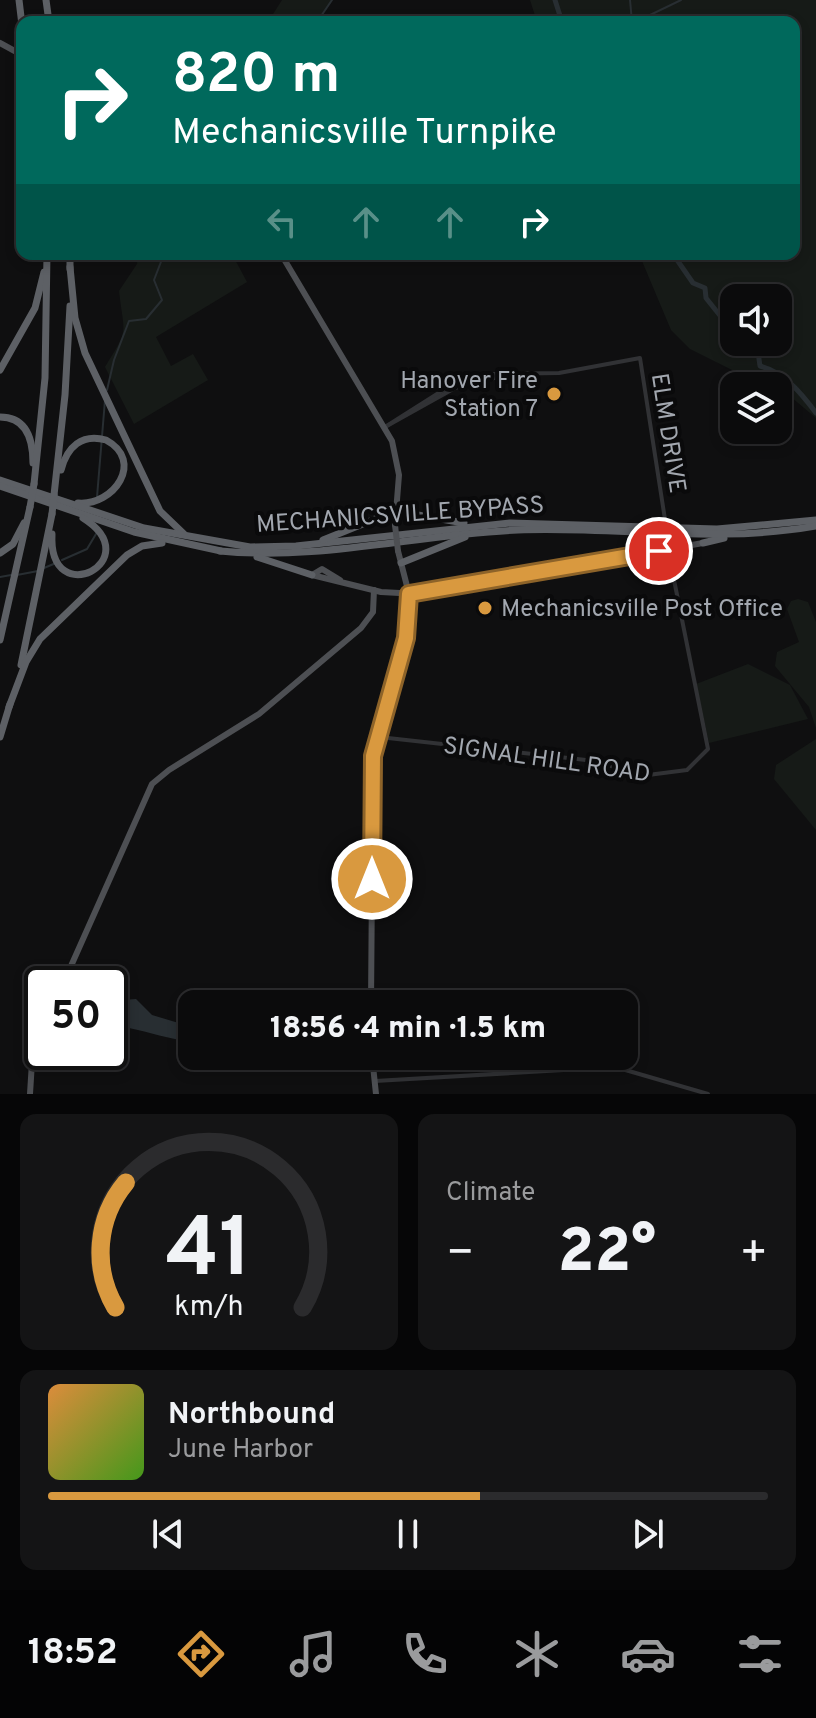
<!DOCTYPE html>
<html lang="en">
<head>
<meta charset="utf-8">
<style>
	body { margin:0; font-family:Overpass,sans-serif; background:#141415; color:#f1f3f6; height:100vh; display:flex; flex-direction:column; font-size:30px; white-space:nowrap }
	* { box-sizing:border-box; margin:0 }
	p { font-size:26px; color:#9a9b9d }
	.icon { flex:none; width:44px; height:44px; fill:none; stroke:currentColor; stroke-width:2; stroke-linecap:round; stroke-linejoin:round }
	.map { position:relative; height:1094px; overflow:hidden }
	.drawer { display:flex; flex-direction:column; gap:20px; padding:20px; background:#060607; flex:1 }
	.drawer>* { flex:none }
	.guide { position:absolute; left:16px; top:16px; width:784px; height:244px; border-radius:16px; box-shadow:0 4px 12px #0003,0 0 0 2px #2b2b2d; background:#00695c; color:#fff; overflow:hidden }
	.fabs { position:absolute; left:720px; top:284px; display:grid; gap:16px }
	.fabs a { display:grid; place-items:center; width:72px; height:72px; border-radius:16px; background:#0b0b0c; box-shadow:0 4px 12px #0003,0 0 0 2px #2b2b2d; font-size:40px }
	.speed { position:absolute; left:24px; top:966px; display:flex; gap:16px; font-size:40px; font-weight:700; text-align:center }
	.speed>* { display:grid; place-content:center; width:104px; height:104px; border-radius:50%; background:#0b0b0c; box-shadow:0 4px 12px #0003,0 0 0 2px #2b2b2d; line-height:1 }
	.speed .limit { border:4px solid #111; border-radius:12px; background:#fff; color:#111 }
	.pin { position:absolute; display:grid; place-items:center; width:68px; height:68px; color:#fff; margin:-34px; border:4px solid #fff; border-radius:50%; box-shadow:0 2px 8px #0007 }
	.me { position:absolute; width:88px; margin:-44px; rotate:0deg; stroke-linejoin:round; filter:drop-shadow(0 0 6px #0008) }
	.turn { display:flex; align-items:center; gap:28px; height:168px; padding:0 24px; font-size:36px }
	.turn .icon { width:104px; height:104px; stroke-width:2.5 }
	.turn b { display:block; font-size:56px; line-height:68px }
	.lanes { display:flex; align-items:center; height:76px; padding:0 24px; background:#0003; justify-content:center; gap:40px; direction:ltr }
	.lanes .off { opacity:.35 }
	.big { font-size:60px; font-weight:800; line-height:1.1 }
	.drawer .widget { flex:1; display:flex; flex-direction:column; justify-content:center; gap:12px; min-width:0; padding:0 28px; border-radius:16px; background:#141415 }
	.drawer .dial { align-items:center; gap:0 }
	.dial svg { height:208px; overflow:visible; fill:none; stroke:#2b2b2d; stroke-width:7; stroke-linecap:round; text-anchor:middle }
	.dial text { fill:#f1f3f6; stroke:none }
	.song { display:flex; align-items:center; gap:24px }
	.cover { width:96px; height:96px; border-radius:12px; background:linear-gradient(135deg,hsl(30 70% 55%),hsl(100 70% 35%)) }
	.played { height:8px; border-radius:4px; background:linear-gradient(90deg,#d9993f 60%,#2b2b2d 60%) }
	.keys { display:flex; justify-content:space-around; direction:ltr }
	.heat { display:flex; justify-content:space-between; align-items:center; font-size:44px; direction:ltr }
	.drawer .tiles { flex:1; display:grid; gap:20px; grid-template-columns:1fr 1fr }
	.widget:last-child { grid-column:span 2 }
	.trip { position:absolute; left:178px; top:990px; width:460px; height:80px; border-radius:16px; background:#0b0b0c; box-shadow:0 4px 12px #0003,0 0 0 2px #2b2b2d; font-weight:800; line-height:80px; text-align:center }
	.tab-bar { display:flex; height:128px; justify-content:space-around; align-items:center; background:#040405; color:#9a9b9d }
	.tab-bar .icon { width:56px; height:56px }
	.tab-bar .selected { color:#d9993f }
	.tab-bar b { font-size:36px; color:#f1f3f6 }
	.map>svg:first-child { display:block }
	.green { fill:#161a17; fill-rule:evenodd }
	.water { fill:#282e32 }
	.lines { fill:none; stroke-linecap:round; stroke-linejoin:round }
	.stream { stroke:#282e32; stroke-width:2 }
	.river { stroke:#282e32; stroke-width:5 }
	.minor { stroke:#313235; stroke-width:4 }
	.major { stroke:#4d4f53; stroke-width:6 }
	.highway { stroke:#5d6065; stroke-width:7 }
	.major-bridge { stroke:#4d4f53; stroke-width:6 }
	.highway-bridge { stroke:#5d6065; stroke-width:7 }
	.route-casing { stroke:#8d6329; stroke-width:20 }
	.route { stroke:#d9993f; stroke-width:14 }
	.poi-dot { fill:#d9993f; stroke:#0a0a0b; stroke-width:3 }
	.labels { text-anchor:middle; stroke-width:8; stroke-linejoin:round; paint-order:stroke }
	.poi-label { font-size:24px; fill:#a2a7af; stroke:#0a0a0b; text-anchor:end }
	.street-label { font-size:24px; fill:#a2a7af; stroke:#0a0a0b }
</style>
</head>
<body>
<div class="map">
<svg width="816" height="1094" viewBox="0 0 816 1094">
	<rect width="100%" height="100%" fill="#0f0f10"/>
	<g class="green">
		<path d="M282,0H332L318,22H268Z"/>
		<path d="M530,0H816V418L773,382L742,375L690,349L671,330L639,254H794V22H537ZM734,298H778V342H734Z"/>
		<path d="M138,254H232L247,282L156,337L171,366L193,354L208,380L134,424L105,367C130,327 124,336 119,291L137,264Z"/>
		<path d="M798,599L808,602L816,622V728L809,707L775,666L777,652L799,642L787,609L791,601Z"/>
		<path d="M748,664L790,685L808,719L709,743L696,684Z"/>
		<path d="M816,739V830L774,779L776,765Z"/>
	</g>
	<path class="water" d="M136,999L152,1015L192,1027V1042C168,1039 150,1032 129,1028L120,1015L110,1013V1001Z"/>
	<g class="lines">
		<g class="stream">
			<path d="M630,0L632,22"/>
			<path d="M317,22L332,0"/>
			<path d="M645,22L648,16L681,0"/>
			<path d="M107,390L114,360L129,321L146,319L162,300L154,280L164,254"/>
			<path d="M97,497L105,400"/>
			<path d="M62,560L87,549L96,534"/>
			<path d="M44,568L56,563"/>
			<path d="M17,575L38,571"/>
			<path d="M0,577L11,575"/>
		</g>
		<g class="river">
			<path d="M555,0L562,22"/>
			<path d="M673,254L693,283L705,288L706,298L734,333"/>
			<path d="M747,342L758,352L760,366C784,372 802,394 816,413"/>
		</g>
		<g class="minor">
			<path d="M385,427L445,389L468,379L494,374L559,373L640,358L666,526"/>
			<path d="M385,427L455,388L498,377"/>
			<path d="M379,737L586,760L648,775L687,770L708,749L668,550"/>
			<path d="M375,1081L615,1067L708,1094"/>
		</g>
		<g class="major">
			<path d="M0,43L22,55"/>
			<path d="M281,254L392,441L399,475L395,525"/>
			<path d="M653,550L666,535"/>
			<path d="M312,575L381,592L418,594L703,543"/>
			<path d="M312,575L322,569L340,580"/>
			<path d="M63,984L152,784L169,770L259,714L361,628L373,612L374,590"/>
			<path d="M371,1004L373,756L407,633L409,594L398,551"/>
			<path d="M372,1056L376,1094"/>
			<path d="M30,1094L32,1062L42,1032"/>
		</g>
		<g class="highway">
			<path d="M19,0L22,25"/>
			<path d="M46,0L49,22"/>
			<path d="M70,254V269"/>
			<path d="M70,267L75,318L85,353L160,511L184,534"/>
			<path d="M0,370L35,308L44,272"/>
			<path d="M0,417C27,417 33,440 33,463"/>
			<path d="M61,470C67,447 82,433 106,440C145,461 114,506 78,503"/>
			<path d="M0,480L144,528L250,547L296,546L510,523L717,529L816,520"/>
			<path d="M34,484L45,378L47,254"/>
			<path d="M0,486L134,532L221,551"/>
			<path d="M54,495L65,395L70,306"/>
			<path d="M52,534C48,613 150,560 83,518"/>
			<path d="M323,540L395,511L464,523"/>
			<path d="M703,543L724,538"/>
			<path d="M220,551C319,561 418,534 518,530C618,526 716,544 816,526"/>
			<path d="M0,553L13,544L24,523"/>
			<path d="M257,557L312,575"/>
			<path d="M401,563L465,537"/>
			<path d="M0,640L30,507"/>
			<path d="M21,665L52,514"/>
			<path d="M9,707L26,662L40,639L127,555L142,546L162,543"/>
			<path d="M0,737L10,704"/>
		</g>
		<path class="major-bridge" d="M395,525L398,551"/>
		<g class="highway-bridge">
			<path d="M30,507L34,484"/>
			<path d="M52,514L54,495"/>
		</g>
	</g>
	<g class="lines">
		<g class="route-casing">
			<path id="route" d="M372,879L373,756L406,638L409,594L659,551"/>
		</g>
		<use href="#route" class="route"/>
	</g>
	<g class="poi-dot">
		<circle cx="554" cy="394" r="8"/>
		<circle cx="485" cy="608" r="8"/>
	</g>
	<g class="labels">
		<g class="poi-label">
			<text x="538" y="388">Hanover Fire<tspan x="538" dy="28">Station 7</tspan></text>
			<text x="501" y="616" text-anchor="start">Mechanicsville Post Office</text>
		</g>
		<g class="street-label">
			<text transform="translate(669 433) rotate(81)" y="8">ELM DRIVE</text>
			<text transform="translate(400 514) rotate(-4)" y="8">MECHANICSVILLE BYPASS</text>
			<text transform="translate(547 759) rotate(8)" y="8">SIGNAL HILL ROAD</text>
		</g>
	</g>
</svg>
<div class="fabs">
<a><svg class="icon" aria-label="sound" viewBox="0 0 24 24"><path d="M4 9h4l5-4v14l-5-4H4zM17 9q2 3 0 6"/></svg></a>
<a><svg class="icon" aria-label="layers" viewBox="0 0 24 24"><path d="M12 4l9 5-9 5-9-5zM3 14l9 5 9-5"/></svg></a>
</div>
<div class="speed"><div class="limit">50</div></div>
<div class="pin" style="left:659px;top:551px;background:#d93025"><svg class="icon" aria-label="arrive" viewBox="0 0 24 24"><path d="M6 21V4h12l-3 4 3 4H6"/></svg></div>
<svg class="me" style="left:372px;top:879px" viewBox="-20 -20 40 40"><circle r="17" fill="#d9993f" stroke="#fff" stroke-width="3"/><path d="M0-11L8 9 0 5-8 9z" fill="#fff"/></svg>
<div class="trip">18:56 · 4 min · 1.5 km</div>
<div class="guide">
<div class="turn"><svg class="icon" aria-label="right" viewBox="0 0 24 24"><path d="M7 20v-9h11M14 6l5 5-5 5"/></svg><div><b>820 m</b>Mechanicsville Turnpike</div></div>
<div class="lanes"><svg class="icon off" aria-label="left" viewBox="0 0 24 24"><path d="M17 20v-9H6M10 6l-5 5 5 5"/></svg><svg class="icon off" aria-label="ahead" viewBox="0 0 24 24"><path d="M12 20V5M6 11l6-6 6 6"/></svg><svg class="icon off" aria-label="ahead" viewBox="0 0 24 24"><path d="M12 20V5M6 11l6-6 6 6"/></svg><svg class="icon" aria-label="right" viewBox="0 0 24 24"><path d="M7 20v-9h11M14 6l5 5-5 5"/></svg></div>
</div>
</div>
<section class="drawer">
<div class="tiles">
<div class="widget dial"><svg viewBox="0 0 100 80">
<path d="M14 69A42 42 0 1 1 86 69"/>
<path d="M14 69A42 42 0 0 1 18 21" stroke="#d9993f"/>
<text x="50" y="56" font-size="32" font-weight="700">41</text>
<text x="50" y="72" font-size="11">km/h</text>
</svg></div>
<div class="widget"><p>Climate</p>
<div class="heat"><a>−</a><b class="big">22°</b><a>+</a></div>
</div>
<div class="widget">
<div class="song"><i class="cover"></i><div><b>Northbound</b><p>June Harbor</p></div></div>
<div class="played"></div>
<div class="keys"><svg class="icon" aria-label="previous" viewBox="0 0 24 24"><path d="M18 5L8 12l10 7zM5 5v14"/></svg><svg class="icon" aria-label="pause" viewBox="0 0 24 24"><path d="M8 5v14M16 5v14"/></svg><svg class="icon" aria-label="next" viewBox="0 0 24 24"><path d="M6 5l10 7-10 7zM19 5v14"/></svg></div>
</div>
</div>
</section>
<nav class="tab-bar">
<b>18:52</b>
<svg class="icon selected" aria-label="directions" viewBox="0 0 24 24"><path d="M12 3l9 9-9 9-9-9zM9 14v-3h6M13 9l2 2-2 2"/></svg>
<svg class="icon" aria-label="music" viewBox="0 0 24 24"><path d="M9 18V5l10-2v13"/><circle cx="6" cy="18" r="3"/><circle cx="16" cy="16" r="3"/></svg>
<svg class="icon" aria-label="phone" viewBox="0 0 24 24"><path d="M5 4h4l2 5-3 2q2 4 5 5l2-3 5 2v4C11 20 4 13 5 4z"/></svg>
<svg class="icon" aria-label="climate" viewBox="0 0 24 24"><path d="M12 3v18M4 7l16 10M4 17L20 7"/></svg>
<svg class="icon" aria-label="car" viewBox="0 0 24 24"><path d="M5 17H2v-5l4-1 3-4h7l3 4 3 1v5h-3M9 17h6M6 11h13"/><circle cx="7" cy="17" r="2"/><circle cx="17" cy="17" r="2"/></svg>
<svg class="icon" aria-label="filters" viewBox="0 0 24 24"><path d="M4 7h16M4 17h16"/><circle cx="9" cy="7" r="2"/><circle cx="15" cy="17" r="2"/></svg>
</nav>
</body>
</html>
